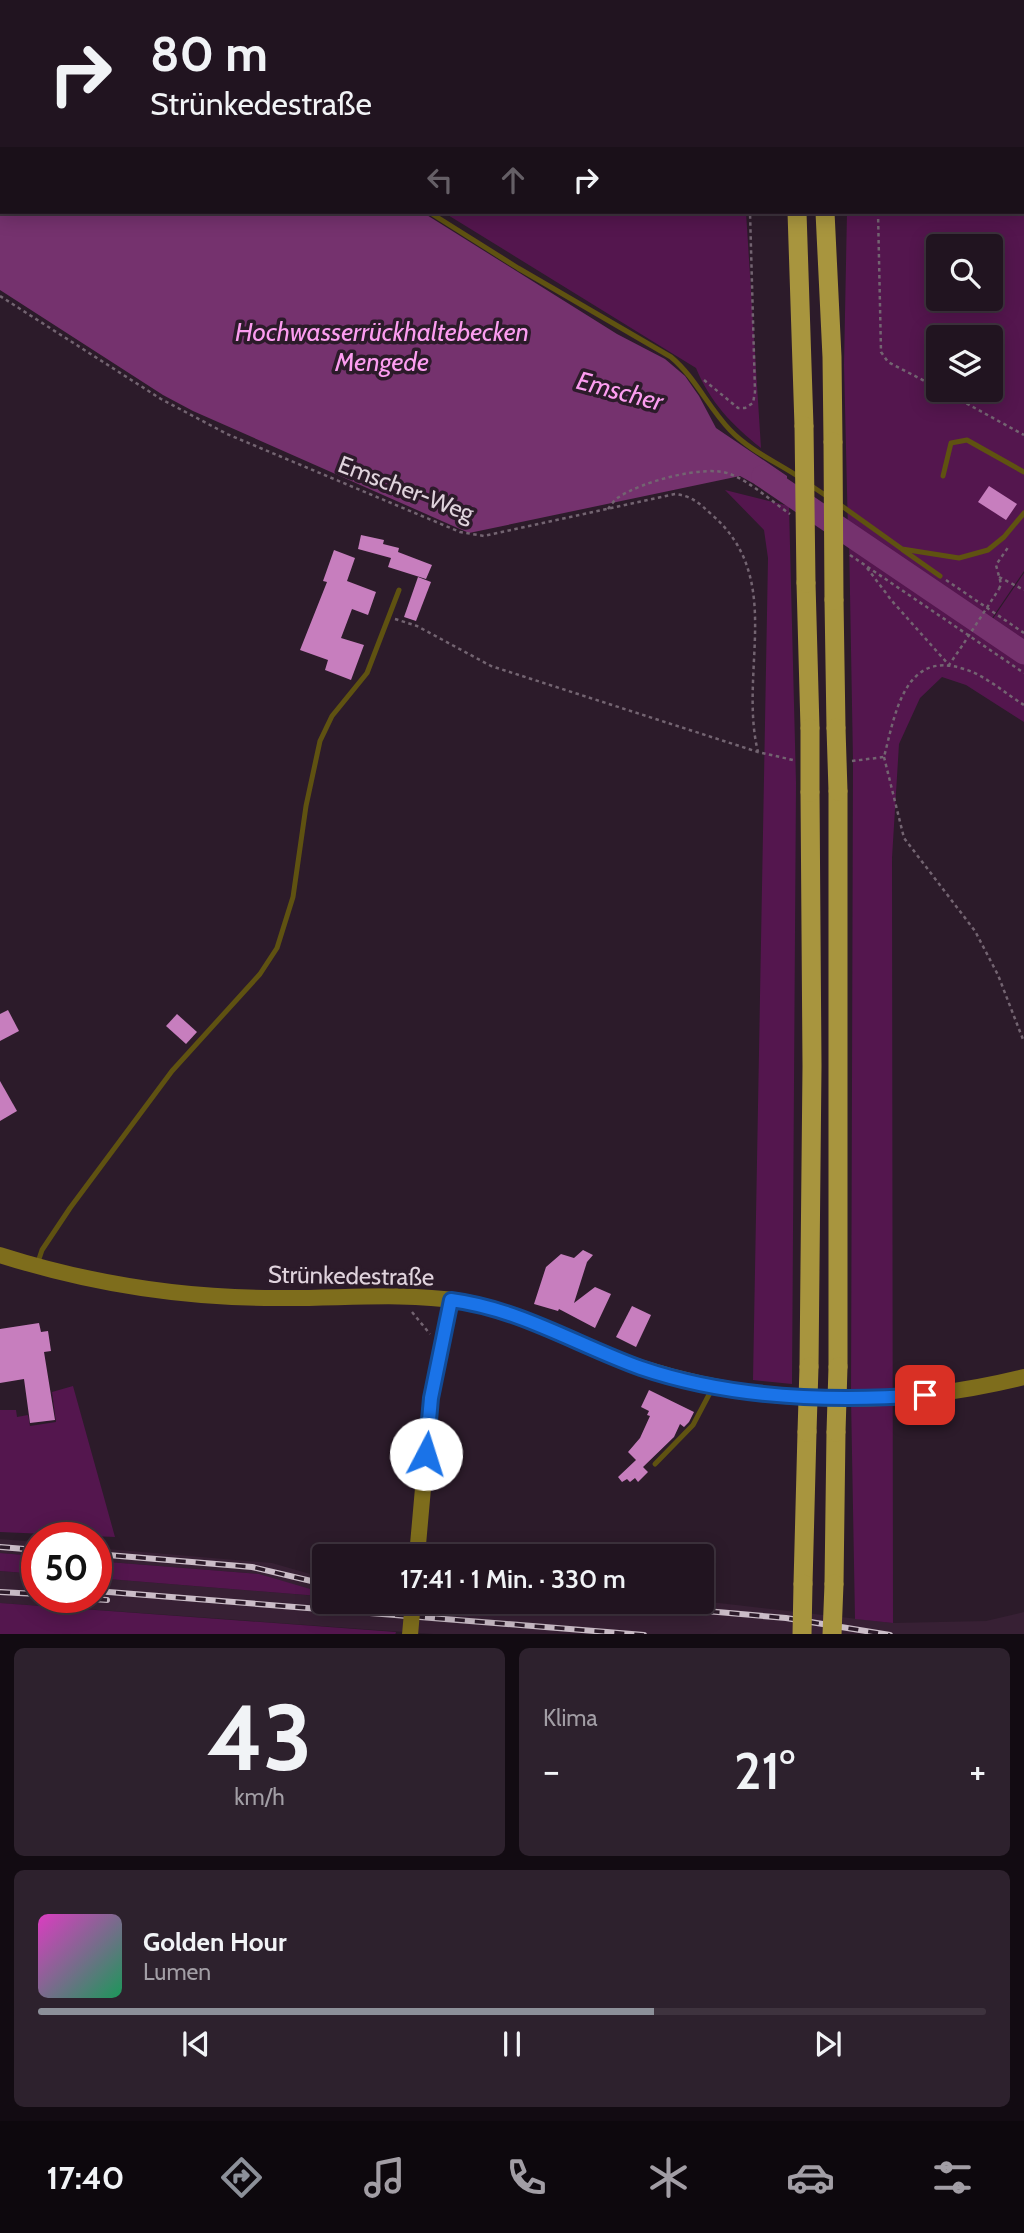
<!DOCTYPE html>
<html lang="de">
<head>
<meta charset="utf-8">
<style>
	body { margin:0; font-family:Cabin,sans-serif; background:#2d212d; color:#f1f3f6; height:100vh; display:flex; flex-direction:column; font-size:26px; white-space:nowrap }
	* { box-sizing:border-box; margin:0 }
	p { font-size:23px; color:#a29ea5 }
	.icon { flex:none; width:38px; height:38px; fill:none; stroke:currentColor; stroke-width:2; stroke-linecap:round; stroke-linejoin:round }
	.map { position:relative; height:1634px; overflow:hidden }
	.sheet { display:flex; flex-direction:column; gap:14px; padding:14px; background:#120b12; flex:1 }
	.sheet>* { flex:none }
	.top-card { position:absolute; left:0px; top:0px; width:1026px; height:214px; box-shadow:0 4px 18px #0003,0 0 0 2px #3e333e; background:#211420; color:#f1f3f6; overflow:hidden }
	.buttons { position:absolute; left:926px; top:234px; display:grid; gap:14px }
	.buttons a { display:grid; place-items:center; width:77px; height:77px; border-radius:7px; background:#211420; box-shadow:0 4px 18px #0003,0 0 0 2px #3e333e; font-size:35px }
	.speed { position:absolute; left:21px; top:1522px; display:flex; gap:14px; font-size:35px; font-weight:700; text-align:center }
	.speed>* { display:grid; place-content:center; width:91px; height:91px; border-radius:50%; background:#211420; box-shadow:0 4px 18px #0003,0 0 0 2px #3e333e; line-height:1 }
	.speed .limit { border:10px solid #d22; background:#fff; color:#111 }
	.pin { position:absolute; display:grid; place-items:center; width:60px; height:60px; color:#fff; margin:-30px; border-radius:14px; box-shadow:0 4px 10px #0006 }
	.me { position:absolute; width:77px; margin:-38px; rotate:5deg; stroke-linejoin:round; filter:drop-shadow(0 0 5px #0008) }
	.turn { display:flex; align-items:center; gap:24px; height:147px; padding:0 35px; font-size:32px }
	.turn .icon { width:91px; height:91px; stroke-width:2.5 }
	.turn b { display:block; font-size:49px; line-height:60px }
	.lanes { display:flex; align-items:center; height:66px; padding:0 35px; background:#0003; justify-content:center; gap:35px; direction:ltr }
	.lanes .off { opacity:.35 }
	.big { font-size:52px; font-weight:600; line-height:1.1 }
	.sheet .card { flex:1; display:flex; flex-direction:column; justify-content:center; gap:10px; min-width:0; padding:0 24px; border-radius:10px; background:#2d212d }
	.sheet .dial { align-items:center; gap:0 }
	.dial b { font-size:91px; line-height:1 }
	.song { display:flex; align-items:center; gap:21px }
	.cover { width:84px; height:84px; border-radius:10px; background:linear-gradient(135deg,hsl(310 70% 55%),hsl(150 70% 35%)) }
	.played { height:7px; border-radius:4px; background:linear-gradient(90deg,#8c9099 65%,#3e333e 65%) }
	.keys { display:flex; justify-content:space-around; direction:ltr }
	.heat { display:flex; justify-content:space-between; align-items:center; font-size:38px; direction:ltr }
	.sheet .tiles { flex:1; display:grid; gap:14px; grid-template-columns:1fr 1fr }
	.card:last-child { grid-column:span 2 }
	.trip { position:absolute; left:312px; top:1544px; width:402px; height:70px; border-radius:7px; background:#211420; box-shadow:0 4px 18px #0003,0 0 0 2px #3e333e; font-weight:600; line-height:70px; text-align:center }
	.menu { display:flex; height:112px; justify-content:space-around; align-items:center; background:#0d080d; color:#a29ea5 }
	.menu .icon { width:49px; height:49px }
	.menu .current { color:#8c9099 }
	.menu b { font-size:32px; color:#f1f3f6 }
	.map>svg:first-child { display:block }
	.built { fill:#372034 }
	.green { fill:#54164e; fill-rule:evenodd }
	.water { fill:#75326e }
	.lines { fill:none; stroke-linecap:round; stroke-linejoin:round }
	.river { stroke:#75326e; stroke-width:23 }
	.building { fill:#c77ebe }
	.path { stroke:#736471; stroke-width:2.5; stroke-dasharray:3.5 3.5; stroke-linecap:butt }
	.lane { stroke:#5f5211; stroke-width:5 }
	.secondary { stroke:#7e6d1c; stroke-width:16 }
	.highway { stroke:#a8953e; stroke-width:19 }
	.rail-casing { stroke:#cbbdc8; stroke-width:6 }
	.rail { stroke:#2c1b2a; stroke-width:3.5; stroke-dasharray:10; stroke-linecap:butt }
	.path-bridge { stroke:#736471; stroke-width:2.5; stroke-dasharray:3.5 3.5; stroke-linecap:butt }
	.secondary-bridge { stroke:#7e6d1c; stroke-width:16 }
	.highway-bridge { stroke:#a8953e; stroke-width:19 }
	.route-casing { stroke:#114b97; stroke-width:18 }
	.route { stroke:#1a73e8; stroke-width:12 }
	.labels { text-anchor:middle; stroke-width:7; stroke-linejoin:round; paint-order:stroke }
	.street-label { font-size:24px; fill:#e0d3dd; stroke:#2c1b2a }
	.water-label { font-size:26px; font-style:italic; fill:#fc9df0; stroke:#2c1b2a }
</style>
</head>
<body>
<div class="map">
<svg width="1024" height="1635" viewBox="0 0 1024 1635">
	<rect width="100%" height="100%" fill="#2c1b2a"/>
	<g class="built">
		<path d="M0,1539L37,1542V1556L0,1553Z"/>
		<path d="M96,1548L272,1563L324,1578V1601H702L893,1623L986,1621L1024,1612V1634H433L0,1603V1571L37,1574V1598H96V1578L318,1596L259,1574L96,1561Z"/>
	</g>
	<g class="green">
		<path d="M106,0H606L108,2Z"/>
		<path d="M841,0H1024V571L986,627L1024,653V722L966,685L942,677L920,698L899,744L892,858L893,1623L855,1619L851,1398L853,761L849,537L953,605L848,532L844,365L847,212H1024V2ZM938,247H990V299H938ZM938,338H990V390H938Z"/>
		<path d="M443,212H746L761,448C732,425 710,402 696,368Z"/>
		<path d="M725,490L789,506L796,783L792,1384L753,1380L768,558L764,530Z"/>
		<path d="M1024,573V650L988,626Z"/>
		<path d="M73,1386L115,1537L0,1532V1410H16L17,1417L28,1415L30,1426L56,1422L52,1392Z"/>
		<path d="M0,1553L37,1556V1574L0,1571Z"/>
		<path d="M96,1561L259,1574L317,1591L319,1596L96,1578Z"/>
		<path d="M0,1603L396,1632L395,1635L0,1634Z"/>
	</g>
	<path class="water" d="M0,0L83,2H2V212H422L617,334L665,359L685,376L699,396L716,428L787,476V502L740,476L469,533L193,411L163,395L0,290Z"/>
	<g class="lines">
		<path class="river" d="M763,476L1024,653"/>
	</g>
	<g class="building">
		<path d="M989,486L1017,504L1006,520L978,502Z"/>
		<path d="M361,535L384,540L383,544L399,548L398,552L432,565L426,579L388,567L391,558L358,549Z"/>
		<path d="M334,550L355,558L347,581L376,592L368,615L352,609L341,638L364,645L351,680L325,670L328,660L300,650L327,582L323,581Z"/>
		<path d="M418,577L431,582L416,621L404,617Z"/>
		<path d="M8,1010L19,1031L0,1041V1014Z"/>
		<path d="M177,1014L197,1032L186,1044L166,1026Z"/>
		<path d="M0,1081L17,1111L0,1121Z"/>
		<path d="M583,1250L593,1255L587,1262L574,1303L595,1287L611,1294L595,1328L559,1309L558,1311L534,1304L546,1267L561,1254L574,1258Z"/>
		<path d="M632,1306L651,1315L636,1347L616,1337Z"/>
		<path d="M39,1323L41,1332L48,1331L51,1351L44,1352L55,1420L30,1423L24,1379L0,1383V1329Z"/>
		<path d="M649,1390L694,1412L689,1422L684,1427L680,1424L674,1437L643,1467L648,1472L638,1482L635,1478L630,1482L627,1479L622,1482L618,1477L636,1460L628,1452L640,1438L650,1416L647,1415L649,1411L641,1407Z"/>
	</g>
	<g class="lines">
		<g class="path">
			<path d="M741,0V2"/>
			<path d="M874,0V2"/>
			<path d="M878,212L881,352L888,362L938,388"/>
			<path d="M0,296L161,399L227,434L460,532L484,536L675,494C692,496 699,503 711,514C786,578 738,670 758,752L793,760"/>
			<path d="M704,380L738,408H745L753,403L755,392L750,212"/>
			<path d="M942,390L1024,435"/>
			<path d="M608,509C611,505 615,499 619,497C641,482 705,464 730,474C751,482 771,501 790,514"/>
			<path d="M850,555L1024,673"/>
			<path d="M867,568L892,601L949,665L964,643"/>
			<path d="M999,577L1024,590"/>
			<path d="M946,580L1024,633"/>
			<path d="M999,589L1001,584L996,565L1009,546"/>
			<path d="M395,619L417,626L491,666L758,752"/>
			<path d="M884,757L904,838L975,931L998,975L1024,1042"/>
			<path d="M852,761L884,757C895,715 904,649 964,669C985,675 1006,694 1024,705"/>
			<path d="M412,1312L430,1334"/>
		</g>
		<g class="lane">
			<path d="M85,0L88,2"/>
			<path d="M429,212L518,268L671,357C695,377 708,407 730,430C749,450 776,462 799,477"/>
			<path d="M943,476L951,443L967,440L1024,472"/>
			<path d="M810,485L828,497"/>
			<path d="M839,504L902,549L959,558L988,550L1004,537L1024,513"/>
			<path d="M903,550L940,576"/>
			<path d="M38,1262L42,1250L70,1208L172,1071L260,974L277,948L293,897L306,806L320,741L332,716L367,673L399,590"/>
			<path d="M655,1464L693,1425L712,1389"/>
		</g>
		<g class="secondary">
			<path d="M0,1255C88,1283 184,1298 276,1298C337,1299 400,1292 460,1301C526,1312 581,1348 643,1368C766,1407 900,1408 1024,1377"/>
			<path d="M417,1556L431,1398L451,1300"/>
		</g>
		<g class="highway">
			<path d="M789,0V2"/>
			<path d="M817,0V2"/>
			<path d="M797,212L804,426"/>
			<path d="M825,212L832,357L833,442"/>
			<path d="M806,583L810,728"/>
			<path d="M834,600L836,728"/>
			<path d="M838,791V1367"/>
			<path d="M809,1367L812,1066L810,792"/>
			<path d="M803,1584L807,1432"/>
			<path d="M834,1584L836,1432"/>
		</g>
		<g class="rail-casing">
			<g id="rail">
				<path d="M0,1547L37,1550"/>
				<path d="M96,1554L252,1567L324,1584"/>
				<path d="M96,1591L644,1635"/>
				<path d="M0,1592L37,1594"/>
				<path d="M79,1598L107,1600"/>
				<path d="M590,1601L786,1618L890,1635"/>
			</g>
		</g>
		<use href="#rail" class="rail"/>
		<path class="path-bridge" d="M964,643L999,589"/>
		<path class="secondary-bridge" d="M410,1635L413,1601"/>
		<g class="highway-bridge">
			<path d="M804,426L806,583"/>
			<path d="M833,442L834,600"/>
			<path d="M810,728V792"/>
			<path d="M836,728L838,791"/>
			<path d="M807,1432L809,1367"/>
			<path d="M836,1432L838,1367"/>
			<path d="M802,1635L803,1584"/>
			<path d="M832,1635L834,1584"/>
		</g>
	</g>
	<g class="lines">
		<g class="route-casing">
			<path id="route" d="M426,1454L431,1398L451,1300C520,1309 577,1345 641,1368C732,1399 831,1402 925,1395"/>
		</g>
		<use href="#route" class="route"/>
	</g>
	<g class="labels">
		<g class="street-label">
			<text transform="translate(406 489) rotate(21)" y="8">Emscher-Weg</text>
			<text transform="translate(351 1276) rotate(1)" y="8">Strünkedestraße</text>
		</g>
		<g class="water-label">
			<text x="382" y="341">Hochwasserrückhaltebecken<tspan x="382" dy="30">Mengede</tspan></text>
			<text transform="translate(620 391) rotate(15)" y="9">Emscher</text>
		</g>
	</g>
</svg>
<div class="buttons">
<a><svg class="icon" aria-label="search" viewBox="0 0 24 24"><circle cx="10" cy="10" r="6"/><path d="M15 15l6 6"/></svg></a>
<a><svg class="icon" aria-label="layers" viewBox="0 0 24 24"><path d="M12 4l9 5-9 5-9-5zM3 14l9 5 9-5"/></svg></a>
</div>
<div class="speed"><div class="limit">50</div></div>
<div class="pin" style="left:925px;top:1395px;background:#d93025"><svg class="icon" aria-label="arrive" viewBox="0 0 24 24"><path d="M6 21V4h12l-3 4 3 4H6"/></svg></div>
<svg class="me" style="left:426px;top:1454px" viewBox="-20 -20 40 40"><circle r="19" fill="#fff"/><path d="M0-13L10 11 0 6-10 11z" fill="#1a73e8"/></svg>
<div class="trip">17:41 · 1 Min. · 330 m</div>
<div class="top-card">
<div class="turn"><svg class="icon" aria-label="right" viewBox="0 0 24 24"><path d="M7 20v-9h11M14 6l5 5-5 5"/></svg><div><b>80 m</b>Strünkedestraße</div></div>
<div class="lanes"><svg class="icon off" aria-label="left" viewBox="0 0 24 24"><path d="M17 20v-9H6M10 6l-5 5 5 5"/></svg><svg class="icon off" aria-label="ahead" viewBox="0 0 24 24"><path d="M12 20V5M6 11l6-6 6 6"/></svg><svg class="icon" aria-label="right" viewBox="0 0 24 24"><path d="M7 20v-9h11M14 6l5 5-5 5"/></svg></div>
</div>
</div>
<section class="sheet">
<div class="tiles">
<div class="card dial"><b>43</b><p>km/h</p></div>
<div class="card"><p>Klima</p>
<div class="heat"><a>−</a><b class="big">21°</b><a>+</a></div>
</div>
<div class="card">
<div class="song"><i class="cover"></i><div><b>Golden Hour</b><p>Lumen</p></div></div>
<div class="played"></div>
<div class="keys"><svg class="icon" aria-label="previous" viewBox="0 0 24 24"><path d="M18 5L8 12l10 7zM5 5v14"/></svg><svg class="icon" aria-label="pause" viewBox="0 0 24 24"><path d="M8 5v14M16 5v14"/></svg><svg class="icon" aria-label="next" viewBox="0 0 24 24"><path d="M6 5l10 7-10 7zM19 5v14"/></svg></div>
</div>
</div>
</section>
<nav class="menu">
<b>17:40</b>
<svg class="icon current" aria-label="directions" viewBox="0 0 24 24"><path d="M12 3l9 9-9 9-9-9zM9 14v-3h6M13 9l2 2-2 2"/></svg>
<svg class="icon" aria-label="music" viewBox="0 0 24 24"><path d="M9 18V5l10-2v13"/><circle cx="6" cy="18" r="3"/><circle cx="16" cy="16" r="3"/></svg>
<svg class="icon" aria-label="phone" viewBox="0 0 24 24"><path d="M5 4h4l2 5-3 2q2 4 5 5l2-3 5 2v4C11 20 4 13 5 4z"/></svg>
<svg class="icon" aria-label="climate" viewBox="0 0 24 24"><path d="M12 3v18M4 7l16 10M4 17L20 7"/></svg>
<svg class="icon" aria-label="car" viewBox="0 0 24 24"><path d="M5 17H2v-5l4-1 3-4h7l3 4 3 1v5h-3M9 17h6M6 11h13"/><circle cx="7" cy="17" r="2"/><circle cx="17" cy="17" r="2"/></svg>
<svg class="icon" aria-label="filters" viewBox="0 0 24 24"><path d="M4 7h16M4 17h16"/><circle cx="9" cy="7" r="2"/><circle cx="15" cy="17" r="2"/></svg>
</nav>
</body>
</html>
